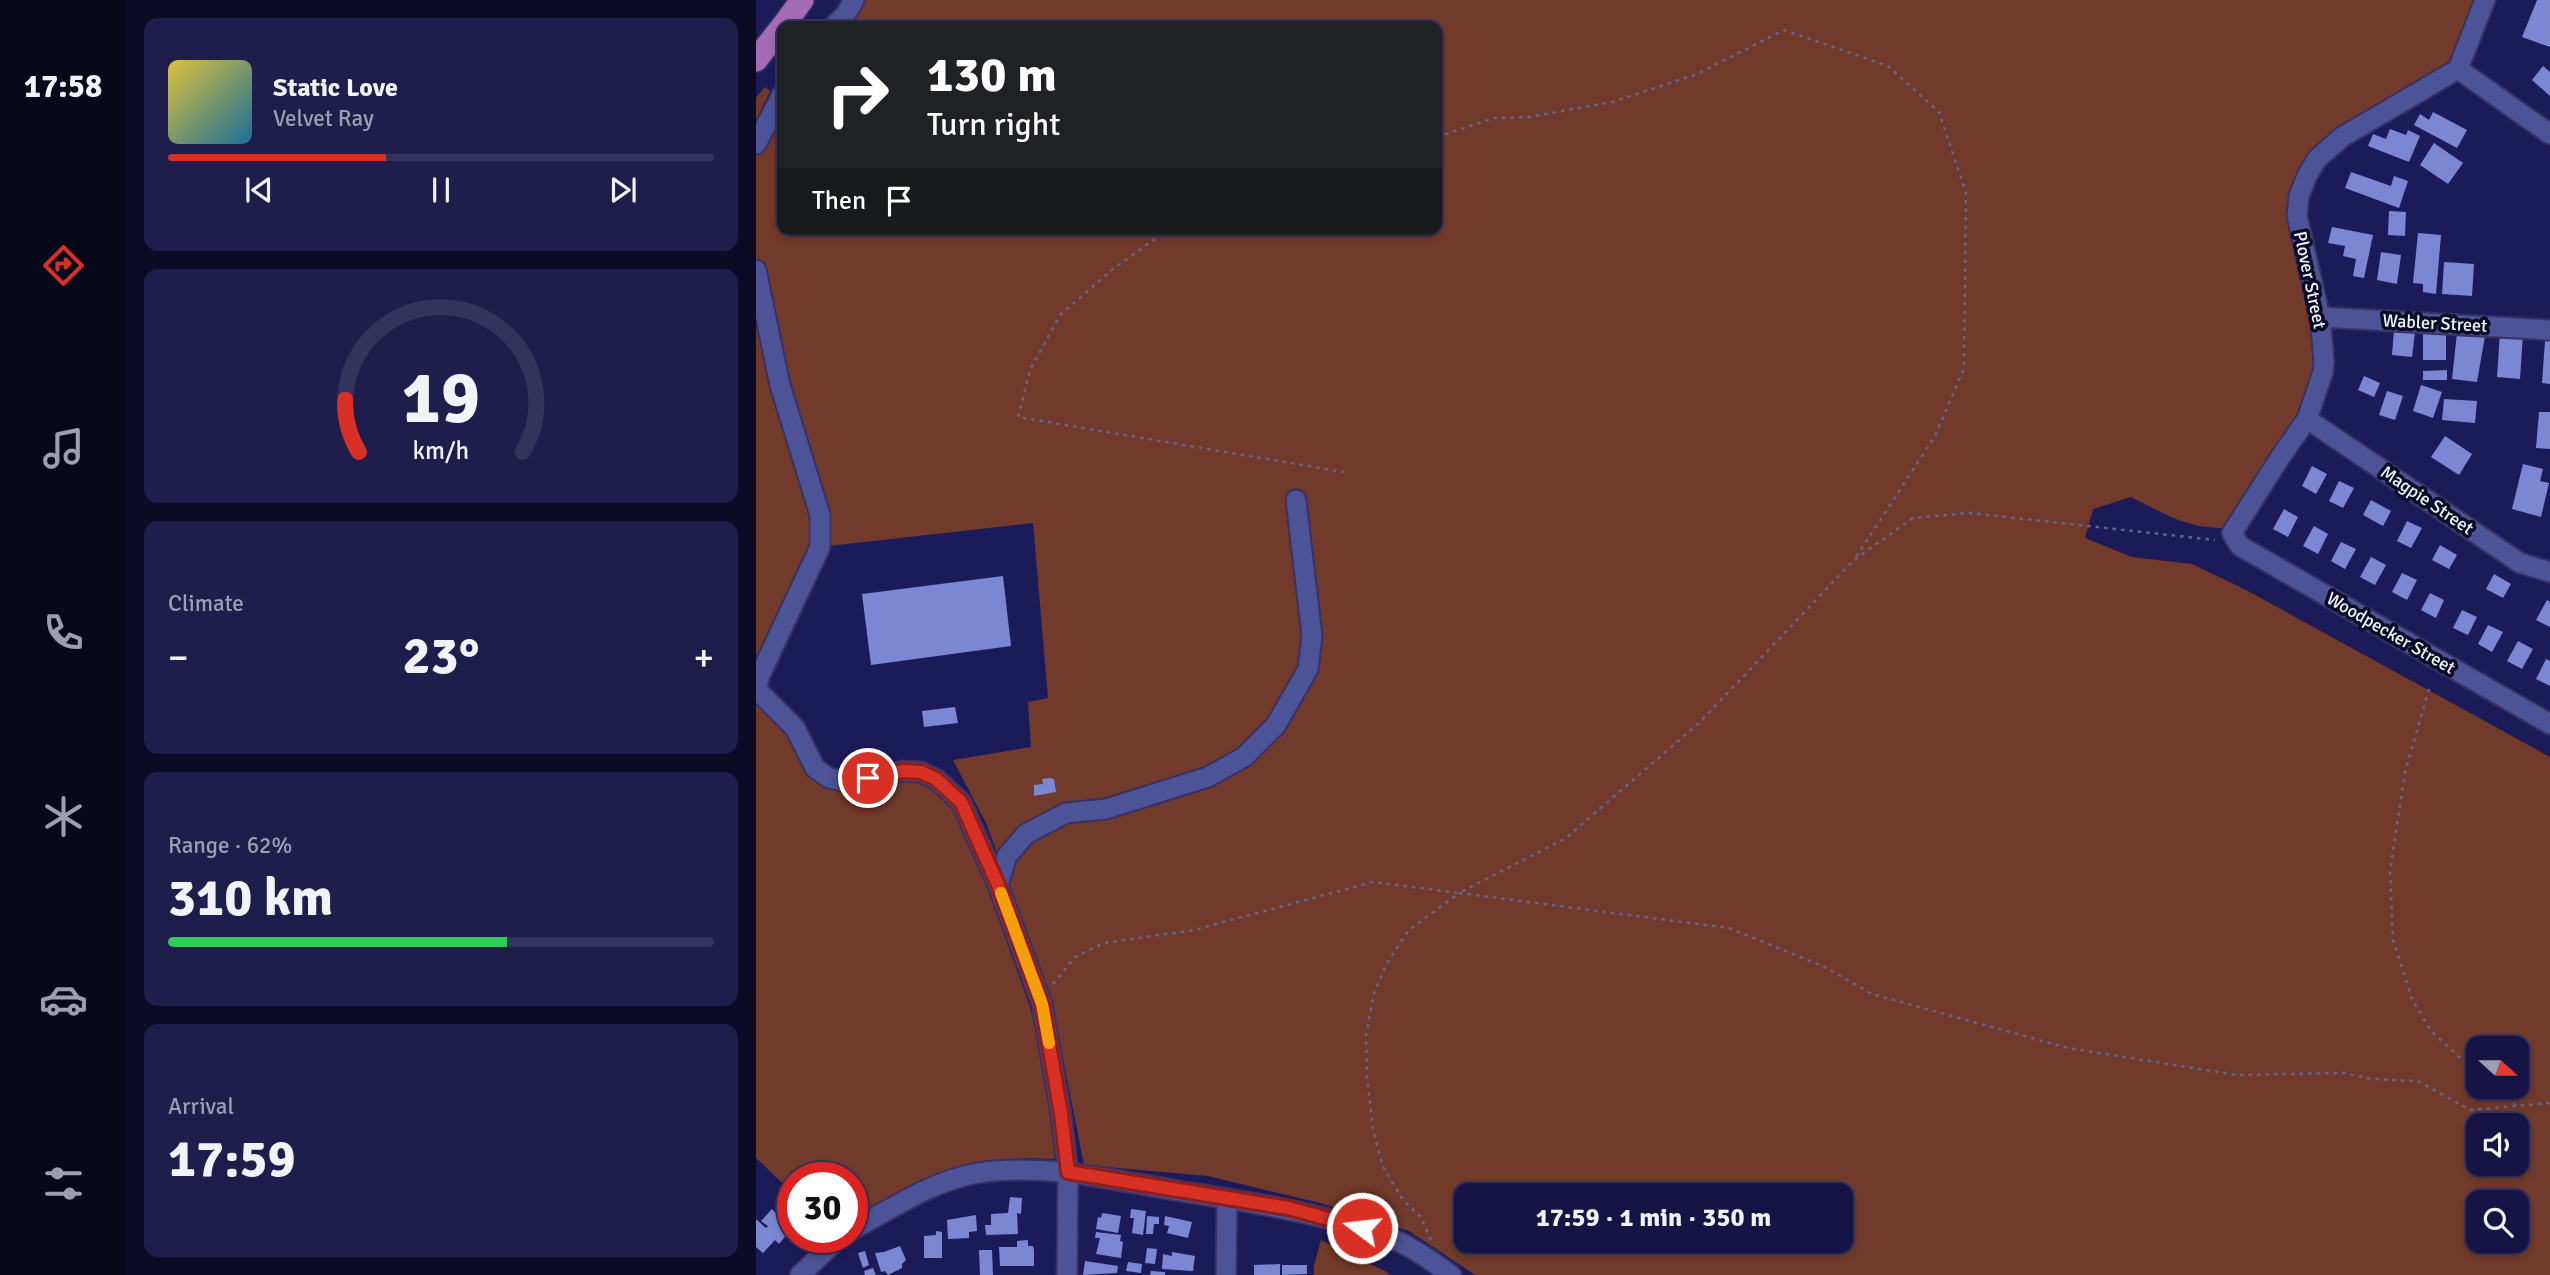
<!DOCTYPE html>
<html lang="en">
<head>
<meta charset="utf-8">
<style>
	body { margin:0; font-family:Signika,sans-serif; background:#1e1d4b; color:#f1f3f6; height:100vh; display:flex; flex-direction:column; font-size:26px; white-space:nowrap }
	* { box-sizing:border-box; margin:0 }
	p { font-size:23px; color:#9d9eb2 }
	.icon { flex:none; width:38px; height:38px; fill:none; stroke:currentColor; stroke-width:2; stroke-linecap:round; stroke-linejoin:round }
	.map { position:relative; flex:1; overflow:hidden }
	.panel { display:flex; flex-direction:column; gap:18px; padding:18px; background:#0c0b25; width:630px }
	.panel>* { flex:none }
	.banner { position:absolute; left:21px; top:21px; width:665px; height:214px; border-radius:14px; box-shadow:0 4px 10px #0003,0 0 0 2px #34335d; background:#202124; color:#fff; overflow:hidden }
	.needle { width:46px; rotate:111deg }
	.buttons { position:absolute; left:1710px; top:1036px; display:grid; gap:14px }
	.buttons a { display:grid; place-items:center; width:63px; height:63px; border-radius:14px; background:#151444; box-shadow:0 4px 10px #0003,0 0 0 2px #34335d; font-size:35px }
	.speed { position:absolute; left:21px; top:1162px; display:flex; gap:14px; font-size:35px; font-weight:700; text-align:center }
	.speed>* { display:grid; place-content:center; width:91px; height:91px; border-radius:50%; background:#151444; box-shadow:0 4px 10px #0003,0 0 0 2px #34335d; line-height:1 }
	.speed .limit { border:10px solid #d22; background:#fff; color:#111 }
	.pin { position:absolute; display:grid; place-items:center; width:60px; height:60px; color:#fff; margin:-30px; border:4px solid #fff; border-radius:50%; box-shadow:0 2px 7px #0007 }
	.me { position:absolute; width:77px; margin:-38px; rotate:285deg; stroke-linejoin:round; filter:drop-shadow(0 0 5px #0008) }
	.turn { display:flex; align-items:center; gap:24px; height:147px; padding:0 35px; font-size:32px }
	.turn .icon { width:91px; height:91px; stroke-width:2.5 }
	.turn b { display:block; font-size:49px; line-height:60px }
	.then { display:flex; align-items:center; height:66px; padding:0 35px; background:#0003; gap:14px; font-size:26px }
	.big { font-size:52px; font-weight:700; line-height:1.1 }
	.panel .card { flex:1; display:flex; flex-direction:column; justify-content:center; gap:10px; min-width:0; padding:0 24px; border-radius:14px; background:#1e1d4b }
	.panel .dial { align-items:center; gap:0 }
	.dial svg { height:182px; overflow:visible; fill:none; stroke:#34335d; stroke-width:7; stroke-linecap:round; text-anchor:middle }
	.dial text { fill:#f1f3f6; stroke:none }
	.song { display:flex; align-items:center; gap:21px }
	.cover { width:84px; height:84px; border-radius:10px; background:linear-gradient(135deg,hsl(50 70% 55%),hsl(200 70% 35%)) }
	.played { height:7px; border-radius:4px; background:linear-gradient(90deg,#d93025 40%,#34335d 40%) }
	.keys { display:flex; justify-content:space-around; direction:ltr }
	.heat { display:flex; justify-content:space-between; align-items:center; font-size:38px; direction:ltr }
	.charge { height:10px; border-radius:5px; background:linear-gradient(90deg,#34c759 62%,#34335d 0) }
	.trip { position:absolute; left:698px; top:1183px; width:399px; height:70px; border-radius:14px; background:#151444; box-shadow:0 4px 10px #0003,0 0 0 2px #34335d; font-weight:700; line-height:70px; text-align:center }
	main { display:flex; flex:1; min-height:0 }
	.tabs { display:flex; flex-direction:column; width:126px; justify-content:space-around; align-items:center; background:#08081b; color:#9d9eb2 }
	.tabs .icon { width:49px; height:49px }
	.tabs .selected { color:#d93025 }
	.tabs b { font-size:32px; color:#f1f3f6 }
	.map>svg:first-child { display:block }
	.green { fill:#723a2a; fill-rule:evenodd }
	.building { fill:#7c87d4 }
	.lines { fill:none; stroke-linecap:round; stroke-linejoin:round }
	.minor-casing { stroke:#393163; stroke-width:23 }
	.major-casing { stroke:#393163; stroke-width:26 }
	.path { stroke:#63638f; stroke-width:2.5; stroke-dasharray:3.5 5; stroke-linecap:butt }
	.minor { stroke:#4c5397; stroke-width:19 }
	.major { stroke:#a46ab3; stroke-width:23 }
	.route-casing { stroke:#8d1f18; stroke-width:18 }
	.route { stroke:#d93025; stroke-width:12 }
	.slow { stroke:#f59e0b; stroke-width:12 }
	.labels { text-anchor:middle; stroke-width:7; stroke-linejoin:round; paint-order:stroke }
	.street-label { font-size:18px; fill:#f3f5fd; stroke:#0a0b27 }
</style>
</head>
<body>
<main>
<nav class="tabs">
<b>17:58</b>
<svg class="icon selected" aria-label="directions" viewBox="0 0 24 24"><path d="M12 3l9 9-9 9-9-9zM9 14v-3h6M13 9l2 2-2 2"/></svg>
<svg class="icon" aria-label="music" viewBox="0 0 24 24"><path d="M9 18V5l10-2v13"/><circle cx="6" cy="18" r="3"/><circle cx="16" cy="16" r="3"/></svg>
<svg class="icon" aria-label="phone" viewBox="0 0 24 24"><path d="M5 4h4l2 5-3 2q2 4 5 5l2-3 5 2v4C11 20 4 13 5 4z"/></svg>
<svg class="icon" aria-label="climate" viewBox="0 0 24 24"><path d="M12 3v18M4 7l16 10M4 17L20 7"/></svg>
<svg class="icon" aria-label="car" viewBox="0 0 24 24"><path d="M5 17H2v-5l4-1 3-4h7l3 4 3 1v5h-3M9 17h6M6 11h13"/><circle cx="7" cy="17" r="2"/><circle cx="17" cy="17" r="2"/></svg>
<svg class="icon" aria-label="filters" viewBox="0 0 24 24"><path d="M4 7h16M4 17h16"/><circle cx="9" cy="7" r="2"/><circle cx="15" cy="17" r="2"/></svg>
</nav>
<section class="panel">
<div class="card">
<div class="song"><i class="cover"></i><div><b>Static Love</b><p>Velvet Ray</p></div></div>
<div class="played"></div>
<div class="keys"><svg class="icon" aria-label="previous" viewBox="0 0 24 24"><path d="M18 5L8 12l10 7zM5 5v14"/></svg><svg class="icon" aria-label="pause" viewBox="0 0 24 24"><path d="M8 5v14M16 5v14"/></svg><svg class="icon" aria-label="next" viewBox="0 0 24 24"><path d="M6 5l10 7-10 7zM19 5v14"/></svg></div>
</div>
<div class="card dial"><svg viewBox="0 0 100 80">
<path d="M14 69A42 42 0 1 1 86 69"/>
<path d="M14 69A42 42 0 0 1 8 46" stroke="#d93025"/>
<text x="50" y="56" font-size="32" font-weight="700">19</text>
<text x="50" y="72" font-size="11">km/h</text>
</svg></div>
<div class="card"><p>Climate</p>
<div class="heat"><a>−</a><b class="big">23°</b><a>+</a></div>
</div>
<div class="card"><p>Range · 62%</p><b class="big">310 km</b><div class="charge"></div></div>
<div class="card"><p>Arrival</p><b class="big">17:59</b></div>
</section>
<div class="map">
<svg width="1794" height="1275" viewBox="0 0 1794 1275">
	<rect width="100%" height="100%" fill="#1c1b5a"/>
	<g class="green">
		<path d="M98,0H1729L1702,69L1586,137L1543,196L1567,372L1478,528C1433,530 1413,516 1375,497L1337,509L1329,538L1376,557L1436,564L1490,590L1794,757V1275H719L653,1231L564,1203L452,1176L328,1165L296,1003L230,823L197,760L275,747L272,702L292,698L277,523L64,547L4,675L73,778L165,772L195,804L216,845L274,1007L286,1057L299,1146L298,1159L273,1158L236,1161L192,1171L96,1219V1178H37V1193L0,1158V144L26,95V229H681V26H78ZM1722,1048H1760V1087H1722ZM1722,1125H1760V1164H1722ZM710,1195H1085V1241H710ZM1722,1202H1760V1241H1722Z"/>
		<path d="M9,87L14,91L0,120V98Z"/>
		<path d="M565,1240L629,1271L634,1275H558V1265Z"/>
	</g>
	<g class="building">
		<path d="M1781,0H1794V47L1766,37Z"/>
		<path d="M1787,66L1794,72V96L1776,80Z"/>
		<path d="M1677,112L1711,130L1701,148L1658,125L1664,114L1673,120Z"/>
		<path d="M1634,129L1650,135L1652,130L1664,136L1653,162L1612,146L1617,134L1630,139Z"/>
		<path d="M1678,143L1707,163L1692,184L1664,165Z"/>
		<path d="M1595,172L1635,186L1638,176L1652,181L1643,208L1589,188Z"/>
		<path d="M1633,211L1650,212L1649,236L1632,235Z"/>
		<path d="M1576,227L1617,235L1608,278L1597,276L1600,259L1587,256L1589,246L1572,243Z"/>
		<path d="M1662,233L1685,235L1680,294L1667,292V284L1657,283Z"/>
		<path d="M1625,252L1645,255L1641,284L1621,280Z"/>
		<path d="M1688,262L1718,264L1716,296L1686,294Z"/>
		<path d="M1638,330L1659,332L1656,357L1636,355Z"/>
		<rect x="1667" y="333" width="23" height="27"/>
		<path d="M1701,333L1729,336L1721,382L1696,379Z"/>
		<path d="M1744,333L1767,334L1764,379L1741,377Z"/>
		<path d="M1789,341H1794V384L1786,383Z"/>
		<path d="M1691,370V380H1667V371Z"/>
		<path d="M1608,376L1624,383L1618,397L1602,390Z"/>
		<path d="M1665,385L1686,392L1677,418L1657,411Z"/>
		<path d="M1631,391L1647,396L1639,420L1623,415Z"/>
		<path d="M1688,399L1721,401L1719,423L1686,420Z"/>
		<path d="M1783,412H1794V449L1780,448Z"/>
		<path d="M1689,436L1716,454L1703,475L1675,457Z"/>
		<path d="M1767,464L1787,469L1784,481L1793,483L1785,517L1756,509Z"/>
		<path d="M1556,466L1571,474L1560,494L1546,486Z"/>
		<path d="M1583,481L1598,488L1587,508L1573,501Z"/>
		<path d="M1615,500L1635,511L1627,526L1607,515Z"/>
		<path d="M1528,509L1542,517L1532,537L1517,529Z"/>
		<path d="M1651,521L1666,528L1655,548L1641,541Z"/>
		<path d="M1558,526L1572,534L1562,554L1547,546Z"/>
		<path d="M1585,542L1600,549L1589,569L1575,561Z"/>
		<path d="M1684,545L1701,555L1693,569L1676,560Z"/>
		<path d="M1615,557L1630,565L1619,585L1604,577Z"/>
		<path d="M1646,573L1661,580L1651,600L1636,592Z"/>
		<path d="M1738,574L1755,584L1747,598L1730,589Z"/>
		<path d="M247,576L255,646L115,665L106,594Z"/>
		<path d="M1674,593L1688,600L1680,618L1665,610Z"/>
		<path d="M1791,600L1794,602V627L1780,620Z"/>
		<path d="M1706,610L1721,617L1712,635L1697,628Z"/>
		<path d="M1732,625L1747,632L1736,652L1722,644Z"/>
		<path d="M1762,641L1777,649L1766,669L1751,661Z"/>
		<path d="M1790,659L1794,661V686L1780,679Z"/>
		<path d="M199,707L202,723L168,727L166,711Z"/>
		<path d="M293,778L298,779L300,792L278,796V785L287,784L286,779Z"/>
		<path d="M254,1197L266,1198L265,1214L261,1213L262,1234L230,1235L229,1225H235V1214L252,1213Z"/>
		<path d="M16,1209L35,1229L23,1244L19,1240L7,1253L0,1247V1219L10,1228L12,1226L5,1221Z"/>
		<path d="M375,1209L390,1211L387,1235L376,1233L378,1218H374Z"/>
		<path d="M346,1213L365,1216L362,1233L340,1229L342,1217L345,1218Z"/>
		<path d="M220,1215L221,1231L213,1232V1238L192,1239L191,1220Z"/>
		<path d="M391,1216L403,1217V1224H398L397,1234H390Z"/>
		<path d="M409,1216L436,1222L432,1238L411,1233L413,1226L408,1225Z"/>
		<path d="M180,1231L186,1232V1258H168V1236L180,1235Z"/>
		<path d="M340,1232L365,1235L364,1241L367,1242L365,1258L340,1254L344,1238H339Z"/>
		<path d="M272,1240V1246H277L278,1250V1266H244L243,1247H261V1241Z"/>
		<path d="M144,1246L150,1260L146,1264V1268L132,1275L129,1271L125,1272L119,1253L128,1252Z"/>
		<path d="M391,1248L401,1249L399,1264L389,1263Z"/>
		<path d="M223,1250H236L237,1275H224Z"/>
		<path d="M109,1251L113,1265L107,1268L102,1253Z"/>
		<path d="M416,1252L439,1256L437,1271L406,1269L407,1254L416,1256Z"/>
		<path d="M329,1261L362,1266L361,1273L327,1275Z"/>
		<path d="M372,1262L386,1264L385,1273L370,1271Z"/>
		<path d="M524,1264V1275H498V1265Z"/>
		<path d="M526,1265H551V1274L526,1275Z"/>
		<path d="M117,1268L120,1275H109L108,1271Z"/>
		<path d="M395,1271L409,1272V1275H394Z"/>
	</g>
	<g class="lines">
		<g class="minor-casing">
			<g id="minor">
				<path d="M1729,0L1702,69L1586,137L1561,159L1551,176L1543,196L1541,216L1564,317L1568,361L1567,372L1551,419L1525,456L1476,533L1484,546L1794,724"/>
				<path d="M78,26L90,14L98,0"/>
				<path d="M1702,69L1794,134"/>
				<path d="M0,144L26,95"/>
				<path d="M0,270L24,385L64,515V547L4,675L1,686L4,693L39,728L59,768L73,778L87,781H98L147,771L165,772L180,779L205,802L242,885L286,1004L305,1114L312,1172L311,1275"/>
				<path d="M1564,317L1794,330"/>
				<path d="M1551,419L1764,563L1794,572"/>
				<path d="M242,885L251,856L270,834L310,813L350,809L452,777L488,757L520,725L552,669L556,636L540,500"/>
				<path d="M96,1230C135,1209 178,1180 222,1173C289,1163 357,1180 423,1191C497,1203 571,1213 641,1241C660,1249 678,1263 695,1275"/>
				<path d="M44,1275L84,1237"/>
				<path d="M470,1275L471,1199"/>
			</g>
		</g>
		<g class="major-casing">
			<g id="major">
				<path d="M27,26L46,0"/>
				<path d="M0,60L26,27"/>
			</g>
		</g>
		<g class="path">
			<path d="M681,137L738,118L773,117L856,102L941,74L1028,30L1132,66L1183,112L1210,193L1208,368L1179,436L1100,557"/>
			<path d="M413,229L357,269L304,315L274,370L262,417L588,472"/>
			<path d="M1673,689L1649,772L1634,871L1637,940L1656,999L1675,1031L1722,1074"/>
			<path d="M297,984L319,957L348,943L438,930L617,882L703,893L810,838L943,723L1098,560L1157,518L1214,513L1459,540"/>
			<path d="M1738,1087L1761,1106"/>
			<path d="M675,1240L665,1217L647,1200L627,1167L617,1130L611,1077L610,1035L618,993L631,963L652,931L703,893L973,928L1069,967L1116,994L1312,1048L1481,1075L1588,1073L1616,1079L1662,1081L1714,1110L1794,1103"/>
		</g>
		<use href="#minor" class="minor"/>
		<use href="#major" class="major"/>
	</g>
	<g class="lines">
		<g class="route-casing">
			<path id="route" d="M112,778L147,771L165,772L180,779L205,802L242,885L286,1004L305,1114L312,1172L532,1208L606,1228"/>
		</g>
		<use href="#route" class="route"/>
		<path class="slow" d="M245,893L286,1004L293,1043"/>
	</g>
	<g class="labels">
		<g class="street-label">
			<text transform="translate(1554 280) rotate(78)" y="6">Plover Street</text>
			<text transform="translate(1679 323) rotate(3)" y="6">Wabler Street</text>
			<text transform="translate(1671 500) rotate(34)" y="6">Magpie Street</text>
			<text transform="translate(1635 633) rotate(30)" y="6">Woodpecker Street</text>
		</g>
	</g>
</svg>
<div class="buttons">
<a><svg class="needle" viewBox="-14 -14 28 28"><path d="M0-13l5 13h-10z" fill="#e53935"/><path d="M0 13l5-13h-10z" fill="#9d9eb2"/></svg></a>
<a><svg class="icon" aria-label="sound" viewBox="0 0 24 24"><path d="M4 9h4l5-4v14l-5-4H4zM17 9q2 3 0 6"/></svg></a>
<a><svg class="icon" aria-label="search" viewBox="0 0 24 24"><circle cx="10" cy="10" r="6"/><path d="M15 15l6 6"/></svg></a>
</div>
<div class="speed"><div class="limit">30</div></div>
<div class="pin" style="left:112px;top:778px;background:#d93025"><svg class="icon" aria-label="arrive" viewBox="0 0 24 24"><path d="M6 21V4h12l-3 4 3 4H6"/></svg></div>
<svg class="me" style="left:606px;top:1228px" viewBox="-20 -20 40 40"><circle r="17" fill="#d93025" stroke="#fff" stroke-width="3"/><path d="M0-11L8 9 0 5-8 9z" fill="#fff"/></svg>
<div class="trip">17:59 · 1 min · 350 m</div>
<div class="banner">
<div class="turn"><svg class="icon" aria-label="right" viewBox="0 0 24 24"><path d="M7 20v-9h11M14 6l5 5-5 5"/></svg><div><b>130 m</b>Turn right</div></div>
<div class="then">Then<svg class="icon" aria-label="arrive" viewBox="0 0 24 24"><path d="M6 21V4h12l-3 4 3 4H6"/></svg></div>
</div>
</div>
</main>
</body>
</html>
